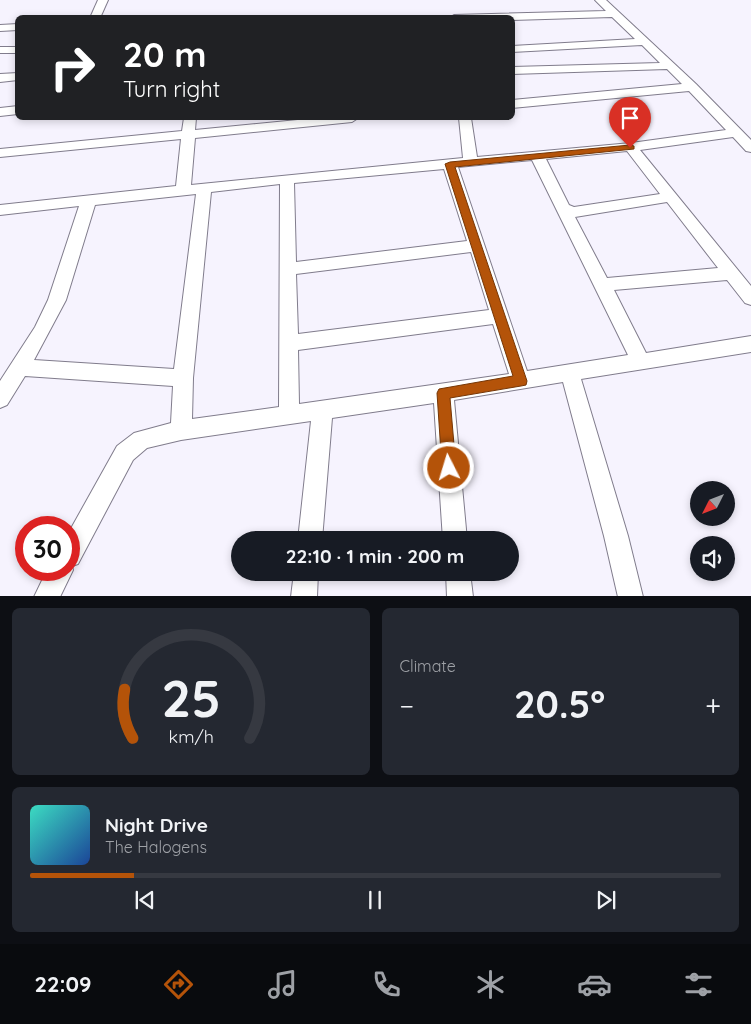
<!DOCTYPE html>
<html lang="en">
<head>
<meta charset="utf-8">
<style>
	body { margin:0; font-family:Quicksand,sans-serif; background:#242831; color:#f1f3f6; height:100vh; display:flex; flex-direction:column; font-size:19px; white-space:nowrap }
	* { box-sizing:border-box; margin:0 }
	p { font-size:16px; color:#9ea1a6 }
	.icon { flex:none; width:28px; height:28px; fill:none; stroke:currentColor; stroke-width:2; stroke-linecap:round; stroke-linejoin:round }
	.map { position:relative; height:596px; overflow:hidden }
	.sheet { display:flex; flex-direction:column; gap:12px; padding:12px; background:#0d0f14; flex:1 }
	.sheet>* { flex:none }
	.hud { position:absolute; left:15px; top:15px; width:500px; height:105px; border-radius:8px; box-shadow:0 2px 8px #0003; background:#202124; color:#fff; overflow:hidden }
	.needle { width:32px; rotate:228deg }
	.tools { position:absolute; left:690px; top:481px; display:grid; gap:10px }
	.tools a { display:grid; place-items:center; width:45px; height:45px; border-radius:50%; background:#171b24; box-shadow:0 2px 8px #0003; font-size:25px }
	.speed { position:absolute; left:15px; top:516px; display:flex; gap:10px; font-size:25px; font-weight:700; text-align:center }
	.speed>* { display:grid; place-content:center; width:65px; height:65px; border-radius:50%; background:#171b24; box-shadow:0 2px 8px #0003; line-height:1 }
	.speed .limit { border:8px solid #d22; background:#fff; color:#111 }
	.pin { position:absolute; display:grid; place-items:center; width:42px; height:42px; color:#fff; margin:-51px -21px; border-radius:50% 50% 50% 0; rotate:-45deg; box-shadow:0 0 5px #0007 }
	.pin .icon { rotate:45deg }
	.me { position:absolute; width:55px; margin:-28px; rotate:355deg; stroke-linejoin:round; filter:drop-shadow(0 0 4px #0008) }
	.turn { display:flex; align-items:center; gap:18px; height:105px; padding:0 25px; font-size:22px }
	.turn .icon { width:65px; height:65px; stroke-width:2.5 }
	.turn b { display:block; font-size:35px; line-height:42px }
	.big { font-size:38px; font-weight:700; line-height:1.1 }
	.sheet .card { flex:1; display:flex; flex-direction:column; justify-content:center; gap:8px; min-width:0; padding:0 18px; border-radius:8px; background:#242831 }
	.sheet .dial { align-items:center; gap:0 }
	.dial svg { height:130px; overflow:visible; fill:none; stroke:#363941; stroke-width:7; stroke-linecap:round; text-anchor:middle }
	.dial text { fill:#f1f3f6; stroke:none }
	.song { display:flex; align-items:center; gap:15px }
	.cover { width:60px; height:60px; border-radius:8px; background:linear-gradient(135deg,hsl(170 70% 55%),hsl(220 70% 35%)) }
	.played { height:5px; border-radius:2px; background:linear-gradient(90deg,#b45309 15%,#363941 15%) }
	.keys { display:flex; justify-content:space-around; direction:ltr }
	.heat { display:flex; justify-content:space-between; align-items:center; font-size:28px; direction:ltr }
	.sheet .tiles { flex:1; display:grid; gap:12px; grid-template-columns:1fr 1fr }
	.card:last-child { grid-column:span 2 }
	.trip { position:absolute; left:231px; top:531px; width:288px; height:50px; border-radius:25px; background:#171b24; box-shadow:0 2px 8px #0003; font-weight:700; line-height:50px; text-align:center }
	.tabs { display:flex; height:80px; justify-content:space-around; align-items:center; background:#090b0e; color:#9ea1a6 }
	.tabs .icon { width:35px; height:35px }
	.tabs .on { color:#b45309 }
	.tabs b { font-size:22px; color:#f1f3f6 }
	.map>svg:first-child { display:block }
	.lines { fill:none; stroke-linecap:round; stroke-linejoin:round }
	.minor-casing { stroke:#807c8c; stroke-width:2 }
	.minor { fill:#fff; fill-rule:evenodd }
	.route { fill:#b45309; stroke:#753606 }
</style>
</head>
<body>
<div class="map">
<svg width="751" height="597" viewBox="0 0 751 597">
	<rect width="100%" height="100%" fill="#f6f3fe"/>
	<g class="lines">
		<g class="minor-casing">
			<g id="minor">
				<path d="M98,0H108L100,18H90Z"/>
				<path d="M595,0H606L696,84L751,140V152L746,151L733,137L640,150L751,286V305L745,303L727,280L614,290L646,353L751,336V352L581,379L628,536L643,597H618L604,536L563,382L454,400L467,540H443L434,403L332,418L322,540H298L311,421L181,440L147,448L133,460L78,564L72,566L73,570L60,597H34L47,570H69V532L117,446L134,433L171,423L173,386L25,376L7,405L0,408V381L35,327L48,300L79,206L0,215V205L176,186L181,139L0,157V149L182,131L184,118H196L195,130L318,118H358L352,122L195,138L191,185L463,158L459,118H471L477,157L631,143L726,130L689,91L512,108V100L682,84L667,69L512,74V67L660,63L642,45L512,52V46L635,39L612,17L512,20V18H449L454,15L606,11ZM627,151L660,194L574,207L569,205L546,159ZM532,160L628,355L527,371L458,167ZM444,169L467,241L296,262L294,183ZM280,184L279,407L192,419L193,378L211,192ZM196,194L174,369L34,360L66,300L95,205ZM667,202L718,268L607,278L575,217ZM471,252L489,310L298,334L296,274ZM493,324L509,374L299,404L298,350Z"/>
				<path d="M18,24V30L0,31V25Z"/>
				<rect x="0" y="47" width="18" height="6"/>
				<path d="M18,73V80L0,82V74Z"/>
				<path d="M18,106V114L0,116V108Z"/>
				<path d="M294,572H318L317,597H291Z"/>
				<path d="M446,572H470L473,597H447Z"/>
			</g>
		</g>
		<use href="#minor" class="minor"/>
	</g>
	<path class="route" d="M630,145L634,146V149L455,167L527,381L526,385L521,386L450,398L456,468L454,473L449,475L444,473L442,468L437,393L439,389L513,376L445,164L450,162Z"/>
</svg>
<div class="tools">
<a><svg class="needle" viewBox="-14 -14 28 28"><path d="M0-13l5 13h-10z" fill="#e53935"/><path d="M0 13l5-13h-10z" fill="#9ea1a6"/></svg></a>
<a><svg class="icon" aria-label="sound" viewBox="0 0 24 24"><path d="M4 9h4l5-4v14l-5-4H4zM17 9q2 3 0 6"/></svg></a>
</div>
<div class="speed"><div class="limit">30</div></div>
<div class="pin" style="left:630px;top:148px;background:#d93025"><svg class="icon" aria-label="arrive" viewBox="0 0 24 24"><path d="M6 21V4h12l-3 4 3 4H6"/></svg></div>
<svg class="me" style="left:449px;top:468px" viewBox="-20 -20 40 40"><circle r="17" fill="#b45309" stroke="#fff" stroke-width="3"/><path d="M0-11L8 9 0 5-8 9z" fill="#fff"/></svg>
<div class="trip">22:10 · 1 min · 200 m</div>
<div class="hud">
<div class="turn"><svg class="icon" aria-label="right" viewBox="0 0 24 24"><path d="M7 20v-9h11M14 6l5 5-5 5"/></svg><div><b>20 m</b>Turn right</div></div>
</div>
</div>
<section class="sheet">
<div class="tiles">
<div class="card dial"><svg viewBox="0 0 100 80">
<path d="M14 69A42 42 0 1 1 86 69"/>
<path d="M14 69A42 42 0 0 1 9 39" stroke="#b45309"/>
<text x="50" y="56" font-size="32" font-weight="700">25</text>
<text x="50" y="72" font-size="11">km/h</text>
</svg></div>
<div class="card"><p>Climate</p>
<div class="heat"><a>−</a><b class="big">20.5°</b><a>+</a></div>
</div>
<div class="card">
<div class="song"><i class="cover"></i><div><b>Night Drive</b><p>The Halogens</p></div></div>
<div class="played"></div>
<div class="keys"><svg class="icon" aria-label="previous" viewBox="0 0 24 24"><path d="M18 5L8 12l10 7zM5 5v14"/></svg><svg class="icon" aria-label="pause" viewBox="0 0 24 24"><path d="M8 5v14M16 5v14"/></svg><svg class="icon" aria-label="next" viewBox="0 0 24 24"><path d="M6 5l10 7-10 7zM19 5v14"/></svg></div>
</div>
</div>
</section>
<nav class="tabs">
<b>22:09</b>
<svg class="icon on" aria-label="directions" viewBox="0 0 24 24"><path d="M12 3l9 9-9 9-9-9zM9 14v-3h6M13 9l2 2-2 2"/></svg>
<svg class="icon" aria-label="music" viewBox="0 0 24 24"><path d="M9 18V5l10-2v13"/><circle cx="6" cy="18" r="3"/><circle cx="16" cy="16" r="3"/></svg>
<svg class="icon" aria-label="phone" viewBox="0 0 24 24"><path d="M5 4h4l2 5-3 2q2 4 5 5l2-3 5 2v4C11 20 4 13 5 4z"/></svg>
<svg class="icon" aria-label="climate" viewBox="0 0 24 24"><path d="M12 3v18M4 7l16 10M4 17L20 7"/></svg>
<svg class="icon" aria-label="car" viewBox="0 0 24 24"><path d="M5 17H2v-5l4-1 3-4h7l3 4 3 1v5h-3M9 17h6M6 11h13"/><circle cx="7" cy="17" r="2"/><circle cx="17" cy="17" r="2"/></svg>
<svg class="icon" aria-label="filters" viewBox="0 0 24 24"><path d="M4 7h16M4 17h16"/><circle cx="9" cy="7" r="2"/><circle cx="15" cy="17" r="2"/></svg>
</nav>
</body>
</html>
